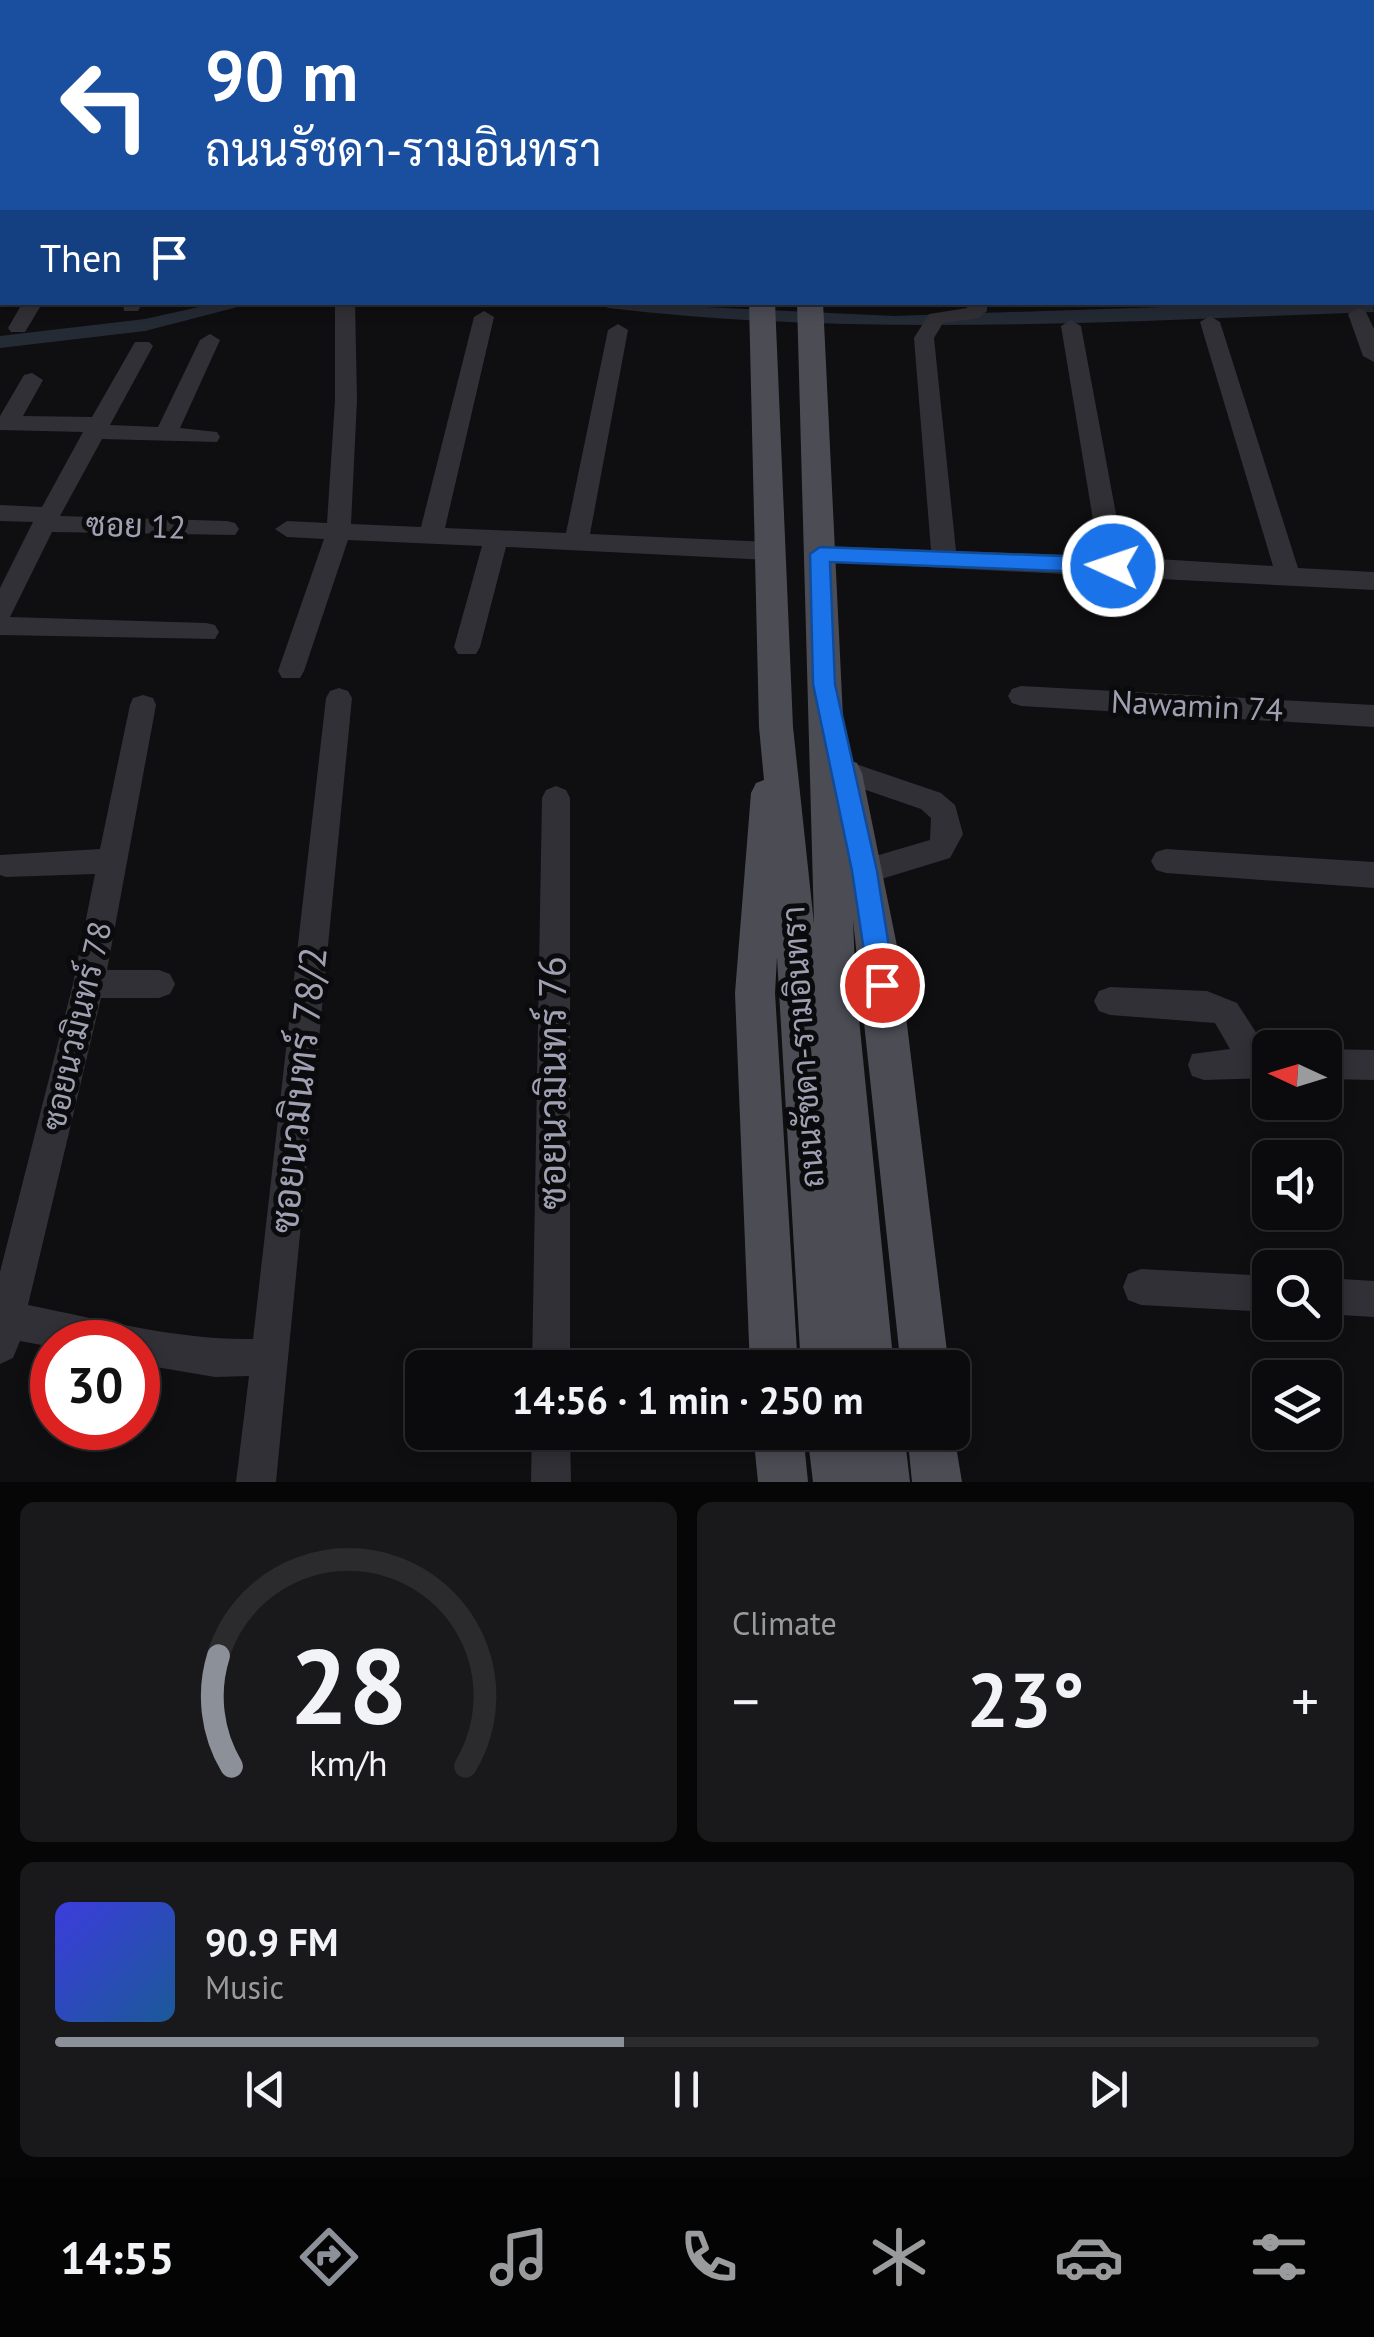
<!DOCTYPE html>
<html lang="en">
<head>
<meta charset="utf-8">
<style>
	body { margin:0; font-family:"PT Sans",Sarabun,sans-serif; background:#19191b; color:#f1f3f6; height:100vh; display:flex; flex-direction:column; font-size:38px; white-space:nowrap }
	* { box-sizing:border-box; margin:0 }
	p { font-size:32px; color:#9a9b9d }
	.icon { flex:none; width:55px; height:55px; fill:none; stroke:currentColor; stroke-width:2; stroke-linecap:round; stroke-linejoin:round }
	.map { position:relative; height:1482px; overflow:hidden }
	.panel { display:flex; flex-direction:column; gap:20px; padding:20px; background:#060607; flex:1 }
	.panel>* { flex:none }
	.banner { position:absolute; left:0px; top:0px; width:1375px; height:305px; box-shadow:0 5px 15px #0003,0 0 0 2px #2b2b2e; background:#1a4fa0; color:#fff; overflow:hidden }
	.needle { width:65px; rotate:274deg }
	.buttons { position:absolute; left:1252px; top:1030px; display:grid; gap:20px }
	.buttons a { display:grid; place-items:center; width:90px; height:90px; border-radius:15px; background:#0b0b0d; box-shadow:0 5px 15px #0003,0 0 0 2px #2b2b2e; font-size:50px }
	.speed { position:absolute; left:30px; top:1320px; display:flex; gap:20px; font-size:50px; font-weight:700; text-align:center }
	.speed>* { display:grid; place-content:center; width:130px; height:130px; border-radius:50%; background:#0b0b0d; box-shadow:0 5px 15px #0003,0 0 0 2px #2b2b2e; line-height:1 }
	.speed .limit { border:15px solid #d22; background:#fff; color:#111 }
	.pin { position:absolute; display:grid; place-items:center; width:85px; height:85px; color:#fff; margin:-42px; border:5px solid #fff; border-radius:50%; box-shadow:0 2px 10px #0007 }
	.me { position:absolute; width:110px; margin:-55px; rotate:273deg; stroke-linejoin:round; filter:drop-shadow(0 0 8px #0008) }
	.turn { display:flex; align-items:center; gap:35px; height:210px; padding:0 40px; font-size:45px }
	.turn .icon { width:130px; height:130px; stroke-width:2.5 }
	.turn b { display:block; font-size:70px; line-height:85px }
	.then { display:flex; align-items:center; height:95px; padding:0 40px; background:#0003; gap:20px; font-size:38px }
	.big { font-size:75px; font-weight:700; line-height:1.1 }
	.panel .widget { flex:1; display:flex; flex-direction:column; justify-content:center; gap:15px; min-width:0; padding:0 35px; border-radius:15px; background:#19191b }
	.panel .dial { align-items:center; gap:0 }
	.dial svg { height:260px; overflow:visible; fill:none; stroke:#2b2b2e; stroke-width:7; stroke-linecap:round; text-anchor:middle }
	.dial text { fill:#f1f3f6; stroke:none }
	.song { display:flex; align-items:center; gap:30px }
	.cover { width:120px; height:120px; border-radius:15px; background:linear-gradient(135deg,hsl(240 70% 55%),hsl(210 70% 35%)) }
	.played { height:10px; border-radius:5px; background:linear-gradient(90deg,#8c9099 45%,#2b2b2e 45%) }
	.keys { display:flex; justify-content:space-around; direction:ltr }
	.heat { display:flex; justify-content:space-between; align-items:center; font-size:55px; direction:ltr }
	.panel .tiles { flex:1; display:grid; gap:20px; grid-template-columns:1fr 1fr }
	.widget:last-child { grid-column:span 2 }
	.trip { position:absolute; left:405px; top:1350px; width:565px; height:100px; border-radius:15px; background:#0b0b0d; box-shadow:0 5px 15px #0003,0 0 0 2px #2b2b2e; font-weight:700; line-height:100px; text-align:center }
	.menu { display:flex; height:160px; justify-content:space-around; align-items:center; background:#040405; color:#9a9b9d }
	.menu .icon { width:70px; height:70px }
	.menu .selected { color:#8c9099 }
	.menu b { font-size:45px; color:#f1f3f6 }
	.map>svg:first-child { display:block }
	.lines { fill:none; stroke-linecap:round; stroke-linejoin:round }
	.canal { fill:#252b35; fill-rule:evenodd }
	.minor { fill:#303036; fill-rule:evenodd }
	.major { fill:#4c4c55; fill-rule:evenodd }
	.route { fill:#1a73e8; stroke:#114b97; stroke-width:2.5 }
	.labels { text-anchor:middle; stroke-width:10; stroke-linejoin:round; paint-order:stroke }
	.street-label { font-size:32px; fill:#9fa1b3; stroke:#0b0a0c }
	.near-street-label { font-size:38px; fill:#9fa1b3; stroke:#0b0a0c }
</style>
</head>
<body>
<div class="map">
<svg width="1374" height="1482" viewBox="0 0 1374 1482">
	<rect width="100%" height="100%" fill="#0f0f11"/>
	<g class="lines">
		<g class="canal">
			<path d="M1372,300L1374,312C1118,321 864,338 608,308L599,302L894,316Z"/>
			<path d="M221,302H257L145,331L0,348V336L145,319Z"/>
		</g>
		<g class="minor">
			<path d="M324,0H340V2H325Z"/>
			<path d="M423,0H439L440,2H425Z"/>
			<path d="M791,0H807L808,2H793Z"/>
			<path d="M914,0H930L931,2H916Z"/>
			<path d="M1065,0H1081L1083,2H1067Z"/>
			<path d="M1181,0H1197L1199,2H1183Z"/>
			<path d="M1279,0H1295L1297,2H1281Z"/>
			<path d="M2,68V81L0,82V69Z"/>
			<rect x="1372" y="84" width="2" height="12"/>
			<path d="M1374,181V193H1372V182Z"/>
			<path d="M2,193V207L0,208V194Z"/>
			<path d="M23,302H43L25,332H11L8,328Z"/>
			<path d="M123,302H143L138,311H124Z"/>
			<path d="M335,302H355L357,400L351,524L421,527L474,317L484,311L494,317L445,528L566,533L608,330L618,324L628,330L590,534L770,542L782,551L770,560L506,547L480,647L476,654H458L454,647L482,546L348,540L304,671L300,678H282L278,671L324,539L287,537L275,529L287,521L327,523L335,400Z"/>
			<path d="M967,302H987V311L979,318L943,323L934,338L956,551L1099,556L1061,326L1071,320L1081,326L1124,557L1273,566L1200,322L1210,316L1220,322L1298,568L1374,572V590L811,561L808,555L820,546L931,550L914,338L929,314L967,308Z"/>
			<path d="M1358,308L1365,310L1374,329V362L1363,356L1348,314Z"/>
			<path d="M210,334L220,340L180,428L217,432L220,437L217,442L102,439L60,516L227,521L235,523L239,529L235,535L52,532L10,617L206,623L215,625L219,632L215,639L0,635V588L33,522L0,521V505L42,507L83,432L0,430V416L24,375L32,373L43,380L23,416L92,417L135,342H149L153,346L110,425L158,427L200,340Z"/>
			<path d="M1021,686L1374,705V727L1021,706L1012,703L1008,696L1012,689Z"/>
			<path d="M339,688L348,691L352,698L276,1482H236L249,1376L215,1377L138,1364V1342H52V1347L20,1341L13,1358L0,1364V1272L73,984L95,874L6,877L0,875V855L100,849L130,705L133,698L143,695L153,698L156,705L107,970H159L170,974L175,984L170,994L159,998H101L28,1305C103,1320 177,1340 253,1339L326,698L330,691Z"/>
			<path d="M844,760L941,793L955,805L963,834L950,858L865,884L855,880L850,871L855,862L930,840L931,818L921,809L834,779L830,771L834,763Z"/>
			<path d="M556,786L566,790L570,798V1368H532L542,798L546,790Z"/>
			<path d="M1166,849L1374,862V888L1166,873L1156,870L1151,861L1156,852Z"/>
			<path d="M1110,987L1207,991L1237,1003L1266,1048H1270V1078L1204,1080L1192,1076L1188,1065L1192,1054L1230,1049L1215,1023L1110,1015L1099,1011L1094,1001L1099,991Z"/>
			<path d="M1325,1049L1374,1050V1080L1325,1079Z"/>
			<path d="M1141,1269L1270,1276V1312L1141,1305L1128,1300L1123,1287L1128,1274Z"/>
			<path d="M1325,1278L1374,1281V1317L1325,1314Z"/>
			<path d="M532,1432H570L571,1482H531Z"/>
		</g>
		<g class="major">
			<path d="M716,0H736L737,2H718Z"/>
			<path d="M754,0H774L775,2H756Z"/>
			<path d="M749,302H775L793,727L814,924L797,302H823L845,759L857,763L862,773L898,951L949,1368H901L853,920L856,989L894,1368H801L777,957L775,993L798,1368H750L735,993L751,793L756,783L764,780L759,727Z"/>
			<path d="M952,1422L962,1482H912L907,1432H952Z"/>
			<path d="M753,1432H803L808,1482H758Z"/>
			<path d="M807,1432H904L910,1482H813Z"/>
		</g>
	</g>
	<path class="route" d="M820,547L1113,558L1123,566L1113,573L830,562L835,684L877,871L895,985L891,993L882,997L873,993L869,985L852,871L813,684L810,554Z"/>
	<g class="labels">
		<g class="street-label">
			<text transform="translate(136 526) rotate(2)" y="11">ซอย 12</text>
			<text transform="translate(1197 706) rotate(3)" y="11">Nawamin 74</text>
			<text transform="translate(77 1026) rotate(-77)" y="11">ซอยนวมินทร์ 78</text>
			<text transform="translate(803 1047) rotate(-94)" y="11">ถนนรัชดา-รามอินทรา</text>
		</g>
		<g class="near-street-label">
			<text transform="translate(553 1083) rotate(-90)" y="13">ซอยนวมินทร์ 76</text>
			<text transform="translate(299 1090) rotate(-84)" y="13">ซอยนวมินทร์ 78/2</text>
		</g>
	</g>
</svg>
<div class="buttons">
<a><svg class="needle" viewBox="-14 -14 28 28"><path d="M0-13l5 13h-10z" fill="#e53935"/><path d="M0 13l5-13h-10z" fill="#9a9b9d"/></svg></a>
<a><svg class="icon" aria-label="sound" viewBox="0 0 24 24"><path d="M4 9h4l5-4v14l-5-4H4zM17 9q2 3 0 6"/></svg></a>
<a><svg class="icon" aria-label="search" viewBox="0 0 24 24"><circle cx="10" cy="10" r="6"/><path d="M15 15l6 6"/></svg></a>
<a><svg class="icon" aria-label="layers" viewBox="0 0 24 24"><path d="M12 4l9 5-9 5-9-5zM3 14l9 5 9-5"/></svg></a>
</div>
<div class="speed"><div class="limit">30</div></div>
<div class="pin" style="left:882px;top:985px;background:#d93025"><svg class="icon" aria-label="arrive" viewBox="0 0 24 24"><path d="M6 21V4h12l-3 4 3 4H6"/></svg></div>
<svg class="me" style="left:1113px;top:566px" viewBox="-20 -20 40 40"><circle r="17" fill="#1a73e8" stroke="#fff" stroke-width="3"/><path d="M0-11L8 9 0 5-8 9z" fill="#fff"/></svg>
<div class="trip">14:56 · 1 min · 250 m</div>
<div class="banner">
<div class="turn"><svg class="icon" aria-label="left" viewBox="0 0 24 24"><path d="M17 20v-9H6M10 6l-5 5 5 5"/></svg><div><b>90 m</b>ถนนรัชดา-รามอินทรา</div></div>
<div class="then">Then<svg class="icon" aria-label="arrive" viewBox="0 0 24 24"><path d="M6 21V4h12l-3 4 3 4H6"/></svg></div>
</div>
</div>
<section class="panel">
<div class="tiles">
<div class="widget dial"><svg viewBox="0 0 100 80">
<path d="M14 69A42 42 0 1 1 86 69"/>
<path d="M14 69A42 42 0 0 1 10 35" stroke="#8c9099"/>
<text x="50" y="56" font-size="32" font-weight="700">28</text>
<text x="50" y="72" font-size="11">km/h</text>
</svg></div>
<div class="widget"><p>Climate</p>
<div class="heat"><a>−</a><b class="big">23°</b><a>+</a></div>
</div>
<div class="widget">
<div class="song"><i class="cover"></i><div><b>90.9 FM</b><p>Music</p></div></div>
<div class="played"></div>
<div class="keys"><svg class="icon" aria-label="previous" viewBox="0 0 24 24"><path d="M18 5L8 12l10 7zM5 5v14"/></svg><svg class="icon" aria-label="pause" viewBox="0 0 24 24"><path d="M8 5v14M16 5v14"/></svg><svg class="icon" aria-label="next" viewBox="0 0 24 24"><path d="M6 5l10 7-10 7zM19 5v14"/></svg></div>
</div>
</div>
</section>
<nav class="menu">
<b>14:55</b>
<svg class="icon selected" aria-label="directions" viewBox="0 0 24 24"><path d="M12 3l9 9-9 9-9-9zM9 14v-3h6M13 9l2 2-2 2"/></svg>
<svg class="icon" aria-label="music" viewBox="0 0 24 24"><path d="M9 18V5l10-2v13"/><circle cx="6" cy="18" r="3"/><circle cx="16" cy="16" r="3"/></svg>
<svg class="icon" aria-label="phone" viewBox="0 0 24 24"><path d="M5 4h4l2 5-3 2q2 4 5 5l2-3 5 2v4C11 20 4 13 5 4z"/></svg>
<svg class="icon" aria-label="climate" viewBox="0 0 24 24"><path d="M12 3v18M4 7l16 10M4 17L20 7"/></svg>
<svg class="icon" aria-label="car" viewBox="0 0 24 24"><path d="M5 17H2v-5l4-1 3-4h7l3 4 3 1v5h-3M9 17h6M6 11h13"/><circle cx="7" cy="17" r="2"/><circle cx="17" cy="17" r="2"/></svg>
<svg class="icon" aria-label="filters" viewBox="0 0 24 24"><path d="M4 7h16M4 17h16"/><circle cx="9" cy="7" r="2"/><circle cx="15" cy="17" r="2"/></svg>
</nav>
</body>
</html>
